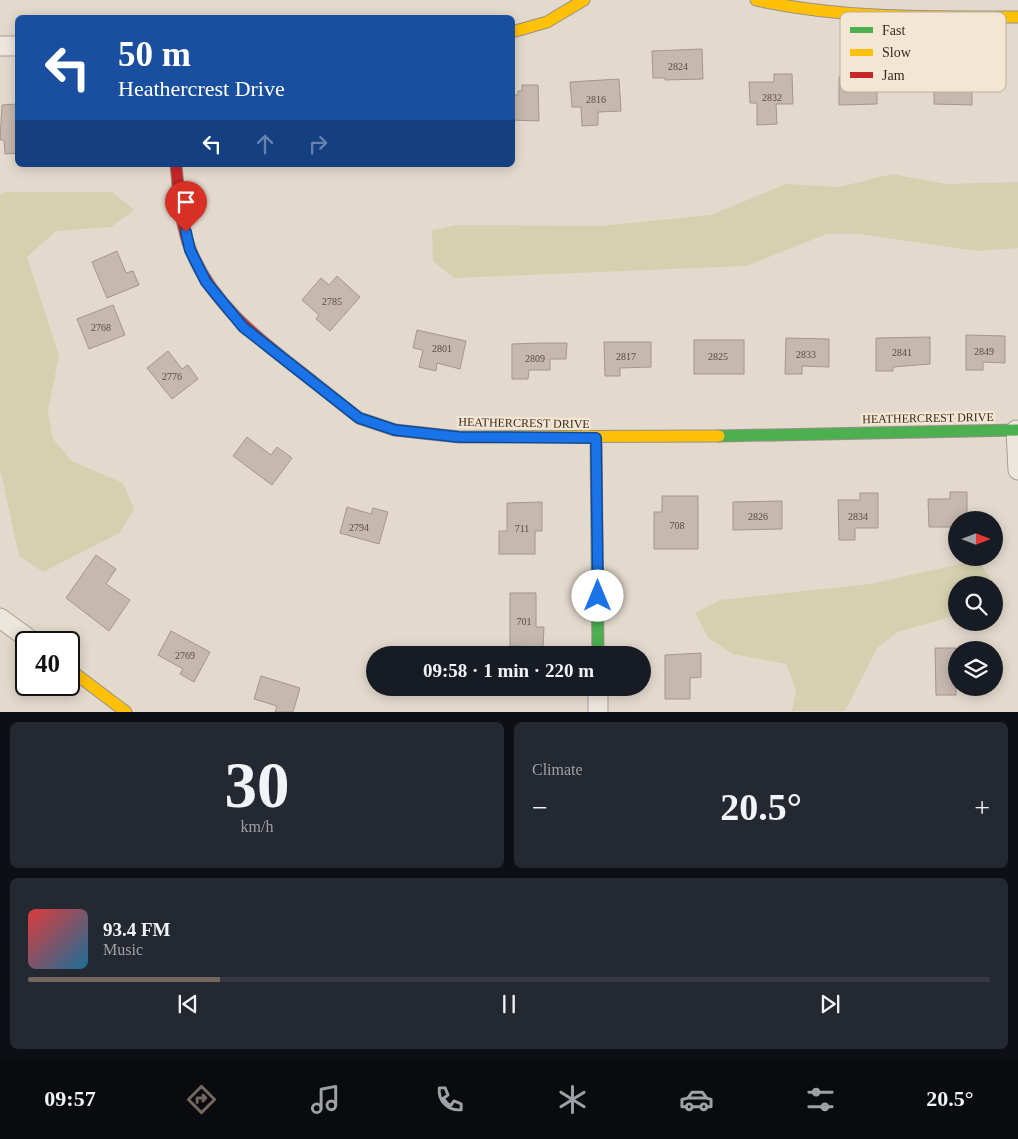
<!DOCTYPE html>
<html lang="en">
<head>
<meta charset="utf-8">
<style>
	body { margin:0; font-family:"Times New Roman",serif; background:#242831; color:#f1f3f6; height:100vh; display:flex; flex-direction:column; font-size:19px; white-space:nowrap }
	* { box-sizing:border-box; margin:0 }
	p { font-size:16px; color:#9ea1a6 }
	.icon { flex:none; width:28px; height:28px; fill:none; stroke:currentColor; stroke-width:2; stroke-linecap:round; stroke-linejoin:round }
	.map { position:relative; height:712px; overflow:hidden }
	.details { display:flex; flex-direction:column; gap:10px; padding:10px; background:#0d0f14; flex:1 }
	.details>* { flex:none }
	.hud { position:absolute; left:15px; top:15px; width:500px; height:152px; border-radius:8px; box-shadow:0 2px 12px #0003; background:#1a4fa0; color:#fff; overflow:hidden }
	.needle { width:32px; rotate:90deg }
	.fabs { position:absolute; left:948px; top:511px; display:grid; gap:10px }
	.fabs a { display:grid; place-items:center; width:55px; height:55px; border-radius:50%; background:#171b24; box-shadow:0 2px 12px #0003; font-size:25px }
	.speed { position:absolute; left:15px; top:631px; display:flex; gap:10px; font-size:25px; font-weight:700; text-align:center }
	.speed>* { display:grid; place-content:center; width:65px; height:65px; border-radius:50%; background:#171b24; box-shadow:0 2px 12px #0003; line-height:1 }
	.speed .limit { border:2px solid #111; border-radius:8px; background:#fff; color:#111 }
	.pin { position:absolute; display:grid; place-items:center; width:42px; height:42px; color:#fff; margin:-51px -21px; border-radius:50% 50% 50% 0; rotate:-45deg; box-shadow:0 0 5px #0007 }
	.pin .icon { rotate:45deg }
	.me { position:absolute; width:55px; margin:-28px; rotate:0deg; stroke-linejoin:round; filter:drop-shadow(0 0 4px #0008) }
	.turn { display:flex; align-items:center; gap:18px; height:105px; padding:0 20px; font-size:22px }
	.turn .icon { width:65px; height:65px; stroke-width:2.5 }
	.turn b { display:block; font-size:35px; line-height:42px }
	.lanes { display:flex; align-items:center; height:48px; padding:0 20px; background:#0003; justify-content:center; gap:25px; direction:ltr }
	.lanes .off { opacity:.35 }
	.big { font-size:38px; font-weight:700; line-height:1.1 }
	.details .widget { flex:1; display:flex; flex-direction:column; justify-content:center; gap:8px; min-width:0; padding:0 18px; border-radius:8px; background:#242831 }
	.details .dial { align-items:center; gap:0 }
	.dial b { font-size:65px; line-height:1 }
	.song { display:flex; align-items:center; gap:15px }
	.cover { width:60px; height:60px; border-radius:8px; background:linear-gradient(135deg,hsl(0 70% 55%),hsl(200 70% 35%)) }
	.played { height:5px; border-radius:2px; background:linear-gradient(90deg,#73665c 20%,#363941 20%) }
	.keys { display:flex; justify-content:space-around; direction:ltr }
	.heat { display:flex; justify-content:space-between; align-items:center; font-size:28px; direction:ltr }
	.details .tiles { flex:1; display:grid; gap:10px; grid-template-columns:1fr 1fr }
	.widget:last-child { grid-column:span 2 }
	.trip { position:absolute; left:366px; top:646px; width:285px; height:50px; border-radius:25px; background:#171b24; box-shadow:0 2px 12px #0003; font-weight:700; line-height:50px; text-align:center }
	.tabs { display:flex; height:80px; justify-content:space-around; align-items:center; background:#090b0e; color:#9ea1a6 }
	.tabs .icon { width:35px; height:35px }
	.tabs .current { color:#73665c }
	.tabs b { font-size:22px; color:#f1f3f6 }
	.map>svg:first-child { display:block }
	.green { fill:#d5d1b0 }
	.building { fill:#c6b8ae; stroke:#a3968d }
	.lines { fill:none; stroke-linecap:round; stroke-linejoin:round }
	.street-casing { stroke:#a89f96; stroke-width:21 }
	.fast-casing { stroke:#988f86; stroke-width:13 }
	.slow-casing { stroke:#988f86; stroke-width:13 }
	.jam-casing { stroke:#988f86; stroke-width:13 }
	.street { stroke:#ece6de; stroke-width:19 }
	.fast { stroke:#4caf50; stroke-width:11 }
	.slow { stroke:#ffc107; stroke-width:11 }
	.jam { stroke:#c62828; stroke-width:11 }
	.route-casing { stroke:#114b97; stroke-width:12 }
	.route { stroke:#1a73e8; stroke-width:9 }
	.labels { text-anchor:middle; stroke-width:4.5; stroke-linejoin:round; paint-order:stroke }
	.number-label { font-size:10px; fill:#5a4c43 }
	.street-label { font-size:12px; fill:#36281f; stroke:#f3e7d3 }
	.key { fill:#f3e7d3; stroke:#baae9d; stroke-width:1 }
	.key-label { font-size:14px; fill:#36281f }
</style>
</head>
<body>
<div class="map">
<svg width="1018" height="712" viewBox="0 0 1018 712">
	<rect width="100%" height="100%" fill="#e3dacd"/>
	<g class="green">
		<path d="M892,174L946,184L1018,182V248L977,251L859,234H827L746,266L454,278L433,261L432,230L457,225L601,226L711,215L786,184L839,187Z"/>
		<path d="M5,192H112L134,210L111,227L56,231L27,257L59,356L48,411L53,439L72,461L123,483L134,509L120,533L43,572L19,556L0,469V195Z"/>
		<path d="M978,560L999,591L994,595V585H956V615L898,632L877,648L845,711H792L796,690L786,664L733,654L708,638L695,613L720,600L870,584Z"/>
	</g>
	<g class="building">
		<path d="M702,49L703,79L665,80V78H653L652,51Z"/>
		<path d="M877,70V104L839,105V77L862,76V71Z"/>
		<path d="M957,72H972V105L934,104V78H957Z"/>
		<path d="M774,74H792L793,104H776L777,124L757,125V103H750L749,82H774Z"/>
		<path d="M619,79L621,111L598,112V125L582,126L581,107H572L570,82Z"/>
		<path d="M522,85H538L539,121L512,120V95H518V91H522Z"/>
		<path d="M18,104V153L5,154L4,140H0L2,105Z"/>
		<path d="M117,251L126,273L133,271L139,285L107,298L92,262Z"/>
		<path d="M337,276L360,297L330,331L316,319L319,315L302,300L321,278L329,285Z"/>
		<path d="M113,305L125,335L89,349L77,319Z"/>
		<path d="M417,330L466,341L460,369L437,363L436,371L419,367L423,350L413,348Z"/>
		<path d="M966,335L1005,336V363L983,362V370H966Z"/>
		<path d="M930,337V364L893,367V371H876V338Z"/>
		<path d="M786,338L829,339V367L802,366V374H785Z"/>
		<rect x="694" y="340" width="50" height="34"/>
		<path d="M604,342H651V367L620,368V376H605Z"/>
		<path d="M542,343H567L566,359H550V370H529L528,379H512V344Z"/>
		<path d="M168,351L182,369L188,365L198,379L172,399L147,368Z"/>
		<path d="M247,437L271,455L277,447L292,458L272,485L233,456Z"/>
		<path d="M950,492H967V520H956V527H929L928,499H950Z"/>
		<path d="M860,493H878V528H855V540H839L838,500H860Z"/>
		<path d="M662,496H698V549H654V512H662Z"/>
		<path d="M782,501V529L733,530V502Z"/>
		<path d="M542,502V531H535V554H499V531H507V503Z"/>
		<path d="M347,507L371,514L373,508L388,512L379,544L340,533Z"/>
		<path d="M96,555L116,569L106,584L130,600L109,631L66,598Z"/>
		<path d="M510,593H536V627H544L543,647L510,646Z"/>
		<path d="M171,631L210,652L194,682L180,674L183,669L158,655Z"/>
		<path d="M935,648H956V695H936Z"/>
		<path d="M701,653V677L690,678V699H665V655Z"/>
		<path d="M261,676L300,688L293,712H275L277,706L254,699Z"/>
	</g>
	<g class="lines">
		<g class="street-casing">
			<g id="street">
				<path d="M0,46H18"/>
				<path d="M1016,430L1018,470"/>
				<path d="M0,618L33,642"/>
				<path d="M598,688V712"/>
			</g>
		</g>
		<g class="fast-casing">
			<g id="fast">
				<path d="M719,436L1018,430"/>
				<path d="M596,438L598,655"/>
			</g>
		</g>
		<g class="slow-casing">
			<g id="slow">
				<path d="M756,0C843,19 930,17 1018,17"/>
				<path d="M512,32L547,22L584,0"/>
				<path d="M311,380L359,418L395,430L459,437L719,436"/>
				<path d="M69,669L126,712"/>
			</g>
		</g>
		<g class="jam-casing">
			<path id="jam" d="M176,165C179,193 180,224 191,251C214,308 264,343 311,380"/>
		</g>
		<use href="#street" class="street"/>
		<use href="#fast" class="fast"/>
		<use href="#slow" class="slow"/>
		<use href="#jam" class="jam"/>
	</g>
	<g class="lines">
		<g class="route-casing">
			<path id="route" d="M186,232L190,250L206,282L243,327L359,418L395,430L459,437L596,438L598,596"/>
		</g>
		<use href="#route" class="route"/>
	</g>
	<g class="labels">
		<g class="number-label">
			<text x="678" y="70">2824</text>
			<text x="772" y="101">2832</text>
			<text x="596" y="103">2816</text>
			<text x="332" y="305">2785</text>
			<text x="101" y="331">2768</text>
			<text x="442" y="352">2801</text>
			<text x="984" y="355">2849</text>
			<text x="902" y="356">2841</text>
			<text x="806" y="358">2833</text>
			<text x="626" y="360">2817</text>
			<text x="718" y="360">2825</text>
			<text x="535" y="362">2809</text>
			<text x="172" y="380">2776</text>
			<text x="758" y="520">2826</text>
			<text x="858" y="520">2834</text>
			<text x="677" y="529">708</text>
			<text x="359" y="531">2794</text>
			<text x="522" y="532">711</text>
			<text x="524" y="625">701</text>
			<text x="185" y="659">2769</text>
		</g>
		<g class="street-label">
			<text transform="translate(928 418) rotate(-1)" y="4">HEATHERCREST DRIVE</text>
			<text transform="translate(524 423) rotate(1)" y="4">HEATHERCREST DRIVE</text>
		</g>
	</g>
	<rect x="840" y="12" width="166" height="80" rx="8" class="key"/>
	<rect x="850" y="27" width="23" height="6" fill="#4caf50"/>
	<rect x="850" y="49" width="23" height="7" fill="#ffc107"/>
	<rect x="850" y="72" width="23" height="6" fill="#c62828"/>
	<g class="key-label">
		<text x="882" y="35">Fast</text>
		<text x="882" y="57">Slow</text>
		<text x="882" y="80">Jam</text>
	</g>
</svg>
<div class="fabs">
<a><svg class="needle" viewBox="-14 -14 28 28"><path d="M0-13l5 13h-10z" fill="#e53935"/><path d="M0 13l5-13h-10z" fill="#9ea1a6"/></svg></a>
<a><svg class="icon" aria-label="search" viewBox="0 0 24 24"><circle cx="10" cy="10" r="6"/><path d="M15 15l6 6"/></svg></a>
<a><svg class="icon" aria-label="layers" viewBox="0 0 24 24"><path d="M12 4l9 5-9 5-9-5zM3 14l9 5 9-5"/></svg></a>
</div>
<div class="speed"><div class="limit">40</div></div>
<div class="pin" style="left:186px;top:232px;background:#d93025"><svg class="icon" aria-label="arrive" viewBox="0 0 24 24"><path d="M6 21V4h12l-3 4 3 4H6"/></svg></div>
<svg class="me" style="left:598px;top:596px" viewBox="-20 -20 40 40"><circle r="19" fill="#fff"/><path d="M0-13L10 11 0 6-10 11z" fill="#1a73e8"/></svg>
<div class="trip">09:58 · 1 min · 220 m</div>
<div class="hud">
<div class="turn"><svg class="icon" aria-label="left" viewBox="0 0 24 24"><path d="M17 20v-9H6M10 6l-5 5 5 5"/></svg><div><b>50 m</b>Heathercrest Drive</div></div>
<div class="lanes"><svg class="icon" aria-label="left" viewBox="0 0 24 24"><path d="M17 20v-9H6M10 6l-5 5 5 5"/></svg><svg class="icon off" aria-label="ahead" viewBox="0 0 24 24"><path d="M12 20V5M6 11l6-6 6 6"/></svg><svg class="icon off" aria-label="right" viewBox="0 0 24 24"><path d="M7 20v-9h11M14 6l5 5-5 5"/></svg></div>
</div>
</div>
<section class="details">
<div class="tiles">
<div class="widget dial"><b>30</b><p>km/h</p></div>
<div class="widget"><p>Climate</p>
<div class="heat"><a>−</a><b class="big">20.5°</b><a>+</a></div>
</div>
<div class="widget">
<div class="song"><i class="cover"></i><div><b>93.4 FM</b><p>Music</p></div></div>
<div class="played"></div>
<div class="keys"><svg class="icon" aria-label="previous" viewBox="0 0 24 24"><path d="M18 5L8 12l10 7zM5 5v14"/></svg><svg class="icon" aria-label="pause" viewBox="0 0 24 24"><path d="M8 5v14M16 5v14"/></svg><svg class="icon" aria-label="next" viewBox="0 0 24 24"><path d="M6 5l10 7-10 7zM19 5v14"/></svg></div>
</div>
</div>
</section>
<nav class="tabs">
<b>09:57</b>
<svg class="icon current" aria-label="directions" viewBox="0 0 24 24"><path d="M12 3l9 9-9 9-9-9zM9 14v-3h6M13 9l2 2-2 2"/></svg>
<svg class="icon" aria-label="music" viewBox="0 0 24 24"><path d="M9 18V5l10-2v13"/><circle cx="6" cy="18" r="3"/><circle cx="16" cy="16" r="3"/></svg>
<svg class="icon" aria-label="phone" viewBox="0 0 24 24"><path d="M5 4h4l2 5-3 2q2 4 5 5l2-3 5 2v4C11 20 4 13 5 4z"/></svg>
<svg class="icon" aria-label="climate" viewBox="0 0 24 24"><path d="M12 3v18M4 7l16 10M4 17L20 7"/></svg>
<svg class="icon" aria-label="car" viewBox="0 0 24 24"><path d="M5 17H2v-5l4-1 3-4h7l3 4 3 1v5h-3M9 17h6M6 11h13"/><circle cx="7" cy="17" r="2"/><circle cx="17" cy="17" r="2"/></svg>
<svg class="icon" aria-label="filters" viewBox="0 0 24 24"><path d="M4 7h16M4 17h16"/><circle cx="9" cy="7" r="2"/><circle cx="15" cy="17" r="2"/></svg>
<b>20.5°</b>
</nav>
</body>
</html>
